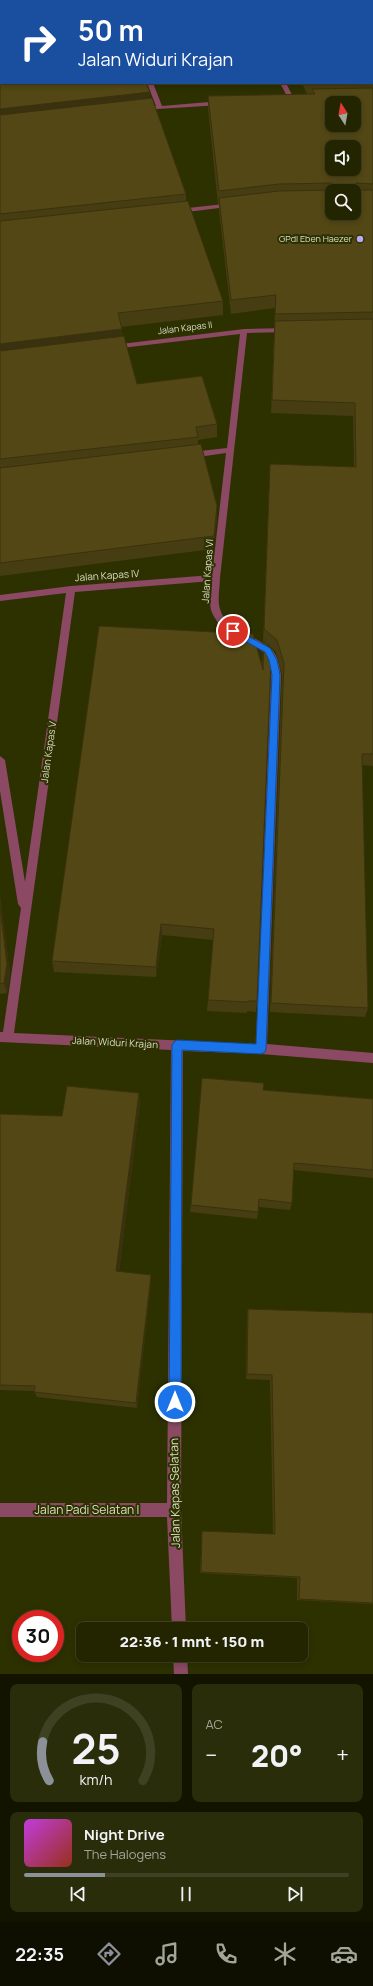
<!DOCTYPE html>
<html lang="id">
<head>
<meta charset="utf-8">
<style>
	body { margin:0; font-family:Manrope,sans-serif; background:#2a2d0a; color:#f1f3f6; height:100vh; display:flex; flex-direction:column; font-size:15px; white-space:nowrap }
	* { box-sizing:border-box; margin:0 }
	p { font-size:13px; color:#a2a599 }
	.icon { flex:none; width:22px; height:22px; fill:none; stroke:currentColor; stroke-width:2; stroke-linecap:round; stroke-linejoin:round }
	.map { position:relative; height:1674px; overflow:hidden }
	.details { display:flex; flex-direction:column; gap:10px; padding:10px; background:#131400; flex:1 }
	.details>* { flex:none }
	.banner { position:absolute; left:0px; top:0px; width:373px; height:84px; box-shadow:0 2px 6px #0003,0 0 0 1px #3f4222; background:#1a4fa0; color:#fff; overflow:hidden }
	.needle { width:26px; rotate:349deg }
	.controls { position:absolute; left:325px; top:96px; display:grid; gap:8px }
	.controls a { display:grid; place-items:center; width:36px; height:36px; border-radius:8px; background:#222500; box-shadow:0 2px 6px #0003,0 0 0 1px #3f4222; font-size:20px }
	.speed { position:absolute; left:12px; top:1610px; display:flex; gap:8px; font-size:20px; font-weight:700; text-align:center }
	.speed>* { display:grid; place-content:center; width:52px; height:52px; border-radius:50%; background:#222500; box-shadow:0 2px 6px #0003,0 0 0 1px #3f4222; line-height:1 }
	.speed .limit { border:6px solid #d22; background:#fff; color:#111 }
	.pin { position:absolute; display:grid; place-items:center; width:34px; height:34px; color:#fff; margin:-17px; border:2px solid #fff; border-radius:50%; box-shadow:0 1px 4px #0007 }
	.me { position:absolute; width:44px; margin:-22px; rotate:0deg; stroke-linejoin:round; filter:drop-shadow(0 0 3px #0008) }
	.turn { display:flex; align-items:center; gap:14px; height:84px; padding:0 12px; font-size:18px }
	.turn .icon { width:52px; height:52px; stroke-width:2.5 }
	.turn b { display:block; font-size:28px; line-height:34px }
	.big { font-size:30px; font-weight:800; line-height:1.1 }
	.details .card { flex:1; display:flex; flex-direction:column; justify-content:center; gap:6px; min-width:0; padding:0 14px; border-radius:8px; background:#2a2d0a }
	.details .dial { align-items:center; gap:0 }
	.dial svg { height:104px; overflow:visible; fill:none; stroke:#3f4222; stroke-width:7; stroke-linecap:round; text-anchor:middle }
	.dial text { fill:#f1f3f6; stroke:none }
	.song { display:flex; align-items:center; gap:12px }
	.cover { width:48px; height:48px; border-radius:6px; background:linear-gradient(135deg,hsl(290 70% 55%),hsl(10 70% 35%)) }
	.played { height:4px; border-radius:2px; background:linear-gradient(90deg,#8c9099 25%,#3f4222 25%) }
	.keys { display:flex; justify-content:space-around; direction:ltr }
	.heat { display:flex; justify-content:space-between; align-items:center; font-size:22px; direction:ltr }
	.details .tiles { flex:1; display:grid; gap:10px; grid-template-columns:1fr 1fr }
	.card:last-child { grid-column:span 2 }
	.trip { position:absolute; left:76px; top:1622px; width:232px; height:40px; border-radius:8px; background:#222500; box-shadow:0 2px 6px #0003,0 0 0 1px #3f4222; font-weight:800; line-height:40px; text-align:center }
	.tabs { display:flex; height:64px; justify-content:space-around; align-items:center; background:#0e0f00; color:#a2a599 }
	.tabs .icon { width:28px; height:28px }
	.tabs .current { color:#8c9099 }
	.tabs b { font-size:18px; color:#f1f3f6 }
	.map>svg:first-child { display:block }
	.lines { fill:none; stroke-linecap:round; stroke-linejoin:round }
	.street { fill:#8b4964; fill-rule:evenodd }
	.wall { fill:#473d12 }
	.shaded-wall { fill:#3a320f }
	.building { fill:#534715; stroke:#3a320f; fill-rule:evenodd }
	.route { fill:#1a73e8; stroke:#114b97 }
	.poi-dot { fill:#bcaaf5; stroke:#2d3100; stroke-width:1.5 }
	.labels { text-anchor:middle; stroke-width:4; stroke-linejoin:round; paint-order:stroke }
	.far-poi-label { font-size:9px; fill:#dadfc5; stroke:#2d3100; text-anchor:end }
	.far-street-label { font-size:9px; fill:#dadfc5; stroke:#2d3100 }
	.street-label { font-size:10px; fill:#dadfc5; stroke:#2d3100 }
	.near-street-label { font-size:12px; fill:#dadfc5; stroke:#2d3100 }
</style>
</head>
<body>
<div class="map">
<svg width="373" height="1674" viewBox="0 0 373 1674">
	<rect width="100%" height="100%" fill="#2d3100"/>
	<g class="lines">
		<g class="street">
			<path d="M147,83H153L162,106L221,101L224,103L221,105L141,110V108L156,106Z"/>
			<path d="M280,83H286L294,99L293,100H289Z"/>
			<path d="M233,203L235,204V206L179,213L176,211L179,209Z"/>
			<path d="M288,328L292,330L291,332L247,333L220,578C220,587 217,600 220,609C226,631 254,635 269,647C278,654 279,665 281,675L267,1044L373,1053V1063L261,1054L183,1051L181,1510L186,1629H172L167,1517H0V1503H167L171,1050L0,1042V1032H3L21,908L18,904L0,791V756L5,760L25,882L66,593L0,601V595L71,586L212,575L226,453L191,458L187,455L191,452L227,448L240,334L113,349L109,347L113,345L244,329ZM212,581C211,590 209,602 211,610C222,641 261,641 269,660C270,664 271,670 271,675L256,1044L14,1033L75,592Z"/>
			<path d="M173,1655H187L188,1674H174Z"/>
		</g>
	</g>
	<g class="wall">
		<path d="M0,0H373V766L362,765L368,1008L365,1017L270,1012L282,675L276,652L267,644L257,1001L256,1012L247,1011V1013L207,1011L213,940L162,935L156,977L54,972L52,961L262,668L270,464L354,467L353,416L271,413L275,308L231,314L219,211V204H218L208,109V96L307,94L302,83H372V1H1L150,92V98L186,194V201L223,301V315L121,327L122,336L137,384L217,424V437L198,440V445L217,519L213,549L0,576Z"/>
		<path d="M0,896L10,974L7,993L0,994Z"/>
		<path d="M263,1090L373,1099V1178L293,1170L292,1203L290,1210L259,1207L257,1219L190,1212L191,1205Z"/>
		<path d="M139,1093L140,1103L119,1272L151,1275V1282L137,1408L37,1397L34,1391L0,1390V1114L62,1116Z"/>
		<path d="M248,1309L373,1313V1604L297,1600V1578L200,1573L202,1533L273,1534L270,1380L246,1379L247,1315Z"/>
	</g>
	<g class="shaded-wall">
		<path d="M150,92V105L0,122V109Z"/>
		<path d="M122,329L123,342L0,358V344Z"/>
		<path d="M217,506V519L213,549L214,536Z"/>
		<path d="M0,896L10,974L7,993L4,983L0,907Z"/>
		<path d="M161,924L162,935L156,977V967Z"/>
		<path d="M139,1093L140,1103L118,1279L116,1271Z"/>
		<path d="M151,1275V1282L137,1408L136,1403Z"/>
	</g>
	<g class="building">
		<path d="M0,0H373V81H372V1H1V83H146L150,92L0,109V59L1,53H0Z"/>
		<path d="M373,88V184L356,183L354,190H373V312L275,314L276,295L231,300L219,198L279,191L333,190L335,185L333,183L279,184L219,191L208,96L315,94L312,89ZM332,103H354V125H332ZM332,147H354V169H332ZM332,191H354V213H332Z"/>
		<path d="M152,98L186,194L0,214V115Z"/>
		<path d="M188,201L223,301L118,313L122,329L0,344V221Z"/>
		<path d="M373,319V754H362L368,1008L271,1003L284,663L277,640L264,629L270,464L356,467L355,403L272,400L275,321Z"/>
		<path d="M124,336L137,384L202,376L217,424L196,427L198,437L0,459V351Z"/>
		<path d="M201,444L217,506L214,536L0,563V468Z"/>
		<path d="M99,626L253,634L263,670L264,641L269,647L271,662L257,1001H248V1002L208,1000L214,929L161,924L156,967L52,961Z"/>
		<path d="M0,907L7,964L4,983L0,984Z"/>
		<path d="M202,1078L264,1083L263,1090L373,1099V1170L294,1163L292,1203L259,1199L258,1212L191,1205Z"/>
		<path d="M67,1086L139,1093L116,1271L151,1275L136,1403L34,1392L35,1386L0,1385V1114L62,1116Z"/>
		<path d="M248,1309L373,1313V1603L299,1599L300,1577L201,1572L202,1531L275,1534L272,1375L247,1374Z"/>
	</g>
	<path class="route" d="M233,628L270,648L277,660L280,675L266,1049L265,1052L261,1054L182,1050L181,1402L179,1406L175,1407L170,1406L169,1402L172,1045L174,1042L177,1040L256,1044L272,675L269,660L265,652L230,633L229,631Z"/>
	<circle class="poi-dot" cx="360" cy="239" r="4"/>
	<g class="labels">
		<g class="far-poi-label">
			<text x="352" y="242">GPdI Eben Haezer</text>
		</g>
		<g class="far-street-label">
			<text transform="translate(185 328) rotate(-7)" y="3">Jalan Kapas II</text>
		</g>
		<g class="street-label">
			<text transform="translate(207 571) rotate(-86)" y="4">Jalan Kapas VI</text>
			<text transform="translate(107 575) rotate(-4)" y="4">Jalan Kapas IV</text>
			<text transform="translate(48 752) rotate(-82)" y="4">Jalan Kapas V</text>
			<text transform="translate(115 1042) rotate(3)" y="4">Jalan Widuri Krajan</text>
		</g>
		<g class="near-street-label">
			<text transform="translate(175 1493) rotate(-91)" y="4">Jalan Kapas Selatan</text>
			<text x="87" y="1514">Jalan Padi Selatan I</text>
		</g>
	</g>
</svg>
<div class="controls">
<a><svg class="needle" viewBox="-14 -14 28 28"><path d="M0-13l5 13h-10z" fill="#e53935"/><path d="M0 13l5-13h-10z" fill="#a2a599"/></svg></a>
<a><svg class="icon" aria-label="sound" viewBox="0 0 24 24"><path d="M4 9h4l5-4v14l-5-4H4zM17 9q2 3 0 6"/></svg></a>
<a><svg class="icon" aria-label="search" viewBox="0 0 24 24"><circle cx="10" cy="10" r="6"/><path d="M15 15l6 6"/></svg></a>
</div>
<div class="speed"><div class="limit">30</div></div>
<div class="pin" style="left:233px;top:631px;background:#d93025"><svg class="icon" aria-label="arrive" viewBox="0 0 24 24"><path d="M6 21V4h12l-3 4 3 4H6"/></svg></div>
<svg class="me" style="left:175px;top:1402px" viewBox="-20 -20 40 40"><circle r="17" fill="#1a73e8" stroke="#fff" stroke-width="3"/><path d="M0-11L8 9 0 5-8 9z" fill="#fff"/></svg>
<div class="trip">22:36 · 1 mnt · 150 m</div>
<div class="banner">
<div class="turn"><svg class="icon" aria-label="right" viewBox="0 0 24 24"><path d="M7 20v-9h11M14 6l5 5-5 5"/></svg><div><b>50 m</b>Jalan Widuri Krajan</div></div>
</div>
</div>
<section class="details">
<div class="tiles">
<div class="card dial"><svg viewBox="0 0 100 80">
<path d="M14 69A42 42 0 1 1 86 69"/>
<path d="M14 69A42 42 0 0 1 9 39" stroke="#8c9099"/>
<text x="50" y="56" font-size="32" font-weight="700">25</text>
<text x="50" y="72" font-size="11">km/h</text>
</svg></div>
<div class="card"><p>AC</p>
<div class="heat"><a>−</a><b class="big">20°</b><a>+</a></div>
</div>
<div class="card">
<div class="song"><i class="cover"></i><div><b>Night Drive</b><p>The Halogens</p></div></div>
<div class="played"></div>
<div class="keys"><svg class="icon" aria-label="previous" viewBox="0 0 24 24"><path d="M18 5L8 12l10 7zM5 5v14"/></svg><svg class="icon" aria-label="pause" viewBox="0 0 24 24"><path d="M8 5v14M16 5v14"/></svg><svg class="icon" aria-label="next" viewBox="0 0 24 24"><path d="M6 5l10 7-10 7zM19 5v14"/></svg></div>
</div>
</div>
</section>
<nav class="tabs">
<b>22:35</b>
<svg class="icon current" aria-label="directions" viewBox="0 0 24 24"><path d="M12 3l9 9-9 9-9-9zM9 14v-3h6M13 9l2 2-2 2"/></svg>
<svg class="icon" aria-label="music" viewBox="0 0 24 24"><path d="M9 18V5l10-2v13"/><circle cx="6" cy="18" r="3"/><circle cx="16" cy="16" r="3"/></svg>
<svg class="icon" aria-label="phone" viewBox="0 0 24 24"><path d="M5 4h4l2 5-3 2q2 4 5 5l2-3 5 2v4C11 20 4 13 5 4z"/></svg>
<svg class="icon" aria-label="climate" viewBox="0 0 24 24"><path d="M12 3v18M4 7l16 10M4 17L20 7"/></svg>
<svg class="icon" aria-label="car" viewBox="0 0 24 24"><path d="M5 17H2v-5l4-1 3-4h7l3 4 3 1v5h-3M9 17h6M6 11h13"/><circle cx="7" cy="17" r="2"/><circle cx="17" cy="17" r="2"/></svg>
</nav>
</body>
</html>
